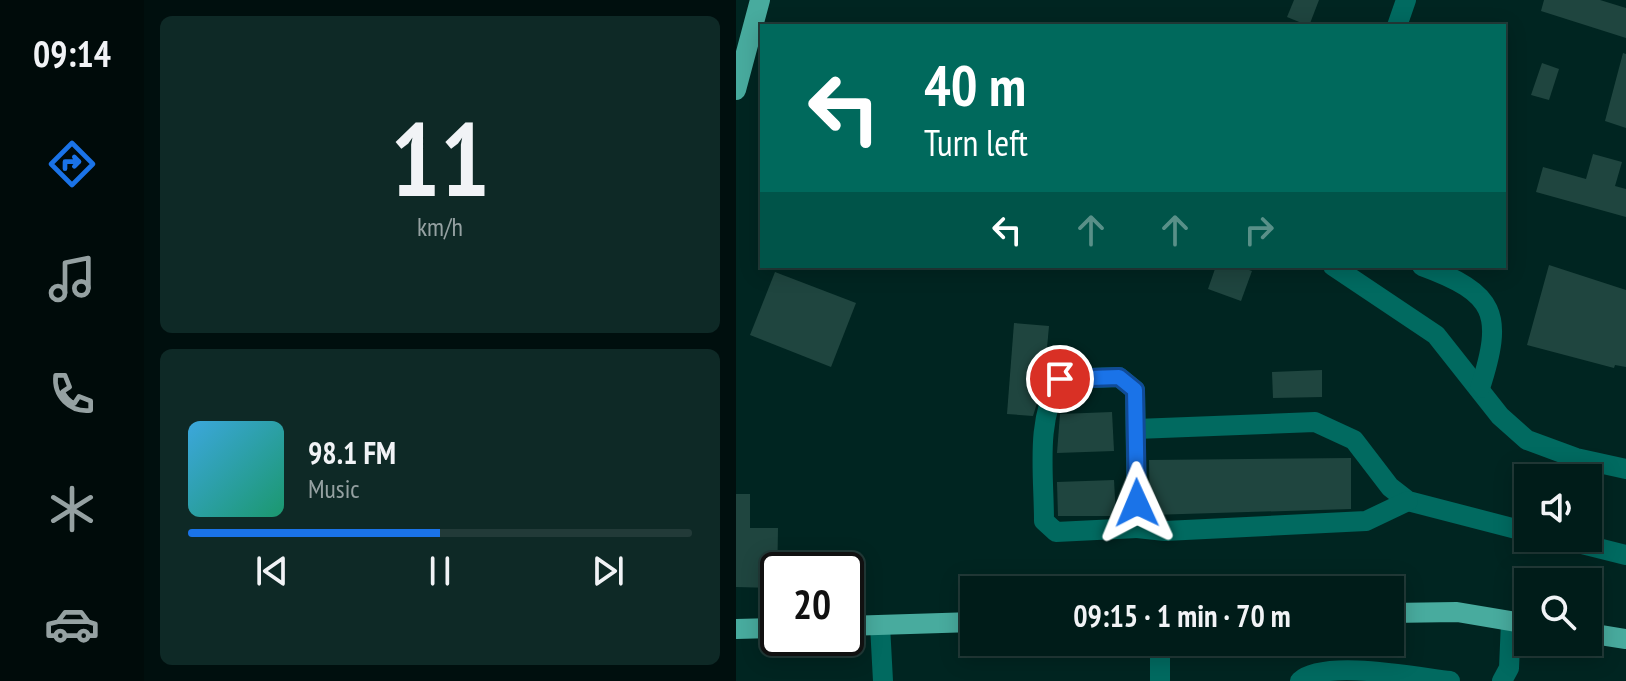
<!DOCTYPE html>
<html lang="en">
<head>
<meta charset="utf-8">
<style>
	body { margin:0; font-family:"PT Sans Narrow",sans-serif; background:#0e2926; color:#f1f3f6; height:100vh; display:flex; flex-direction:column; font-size:30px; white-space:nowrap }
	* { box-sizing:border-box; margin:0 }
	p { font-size:26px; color:#95a1a2 }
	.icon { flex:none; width:44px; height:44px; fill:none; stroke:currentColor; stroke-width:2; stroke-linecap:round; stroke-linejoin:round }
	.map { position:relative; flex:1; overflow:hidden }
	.drawer { display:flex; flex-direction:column; gap:16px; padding:16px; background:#000f0e; width:592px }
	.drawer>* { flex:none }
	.top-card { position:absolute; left:24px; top:24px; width:746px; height:244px; border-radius:0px; box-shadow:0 4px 20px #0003,0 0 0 2px #223a38; background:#00695c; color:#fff; overflow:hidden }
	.fabs { position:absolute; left:778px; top:464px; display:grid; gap:16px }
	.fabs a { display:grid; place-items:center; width:88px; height:88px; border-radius:0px; background:#001c19; box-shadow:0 4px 20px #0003,0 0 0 2px #223a38; font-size:40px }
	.speed { position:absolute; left:24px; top:552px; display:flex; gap:16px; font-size:40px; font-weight:700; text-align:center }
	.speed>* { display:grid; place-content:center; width:104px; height:104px; border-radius:50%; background:#001c19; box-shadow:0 4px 20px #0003,0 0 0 2px #223a38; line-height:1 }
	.speed .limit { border:4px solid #111; border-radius:12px; background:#fff; color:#111 }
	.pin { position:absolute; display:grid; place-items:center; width:68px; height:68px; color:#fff; margin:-34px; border:4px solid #fff; border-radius:50%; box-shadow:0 2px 8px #0007 }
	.me { position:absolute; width:88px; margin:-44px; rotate:359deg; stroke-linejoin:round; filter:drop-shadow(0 0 6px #0008) }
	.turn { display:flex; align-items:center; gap:28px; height:168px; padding:0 32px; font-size:36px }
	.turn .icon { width:104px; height:104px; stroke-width:2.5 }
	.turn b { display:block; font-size:56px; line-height:68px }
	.lanes { display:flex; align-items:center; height:76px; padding:0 32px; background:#0003; justify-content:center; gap:40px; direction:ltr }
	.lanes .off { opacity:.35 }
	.drawer .tile { flex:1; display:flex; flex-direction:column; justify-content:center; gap:12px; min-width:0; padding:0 28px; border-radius:12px; background:#0e2926 }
	.drawer .dial { align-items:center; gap:0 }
	.dial b { font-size:104px; line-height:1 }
	.song { display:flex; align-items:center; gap:24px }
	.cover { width:96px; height:96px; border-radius:12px; background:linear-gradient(135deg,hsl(200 70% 55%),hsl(160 70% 35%)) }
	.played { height:8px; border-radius:4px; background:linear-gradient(90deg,#1a73e8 50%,#223a38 50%) }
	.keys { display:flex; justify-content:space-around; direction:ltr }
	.trip { position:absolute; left:224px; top:576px; width:444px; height:80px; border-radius:0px; background:#001c19; box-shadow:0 4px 20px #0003,0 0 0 2px #223a38; font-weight:700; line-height:80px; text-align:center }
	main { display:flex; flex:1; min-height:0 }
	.tab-bar { display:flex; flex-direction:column; width:144px; justify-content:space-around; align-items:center; background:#000b0a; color:#95a1a2 }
	.tab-bar .icon { width:56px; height:56px }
	.tab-bar .on { color:#1a73e8 }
	.tab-bar b { font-size:36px; color:#f1f3f6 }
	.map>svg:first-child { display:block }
	.building { fill:#1f453f }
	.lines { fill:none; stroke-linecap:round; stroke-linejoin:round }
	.minor { stroke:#016a60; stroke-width:20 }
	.major { stroke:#48ab9e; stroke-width:20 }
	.route-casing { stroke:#114b97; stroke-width:20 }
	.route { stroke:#1a73e8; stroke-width:14 }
</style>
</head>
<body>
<main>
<nav class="tab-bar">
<b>09:14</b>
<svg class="icon on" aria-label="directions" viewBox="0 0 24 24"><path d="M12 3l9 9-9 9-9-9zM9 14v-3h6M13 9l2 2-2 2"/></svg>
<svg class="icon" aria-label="music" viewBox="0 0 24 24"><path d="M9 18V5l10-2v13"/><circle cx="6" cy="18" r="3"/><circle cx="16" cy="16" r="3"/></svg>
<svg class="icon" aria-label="phone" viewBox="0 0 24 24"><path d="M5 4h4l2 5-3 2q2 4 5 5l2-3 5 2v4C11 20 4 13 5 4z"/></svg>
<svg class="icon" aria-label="climate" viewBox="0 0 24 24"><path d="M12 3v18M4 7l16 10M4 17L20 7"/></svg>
<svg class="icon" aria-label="car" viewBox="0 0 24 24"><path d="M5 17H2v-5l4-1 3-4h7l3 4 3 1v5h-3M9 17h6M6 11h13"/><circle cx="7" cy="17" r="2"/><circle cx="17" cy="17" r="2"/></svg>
</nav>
<section class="drawer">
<div class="tile dial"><b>11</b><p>km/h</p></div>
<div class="tile">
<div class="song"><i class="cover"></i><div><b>98.1 FM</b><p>Music</p></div></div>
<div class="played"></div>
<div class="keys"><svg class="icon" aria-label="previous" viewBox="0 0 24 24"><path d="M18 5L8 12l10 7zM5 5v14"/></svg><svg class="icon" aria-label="pause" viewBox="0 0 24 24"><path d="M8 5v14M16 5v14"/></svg><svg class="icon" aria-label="next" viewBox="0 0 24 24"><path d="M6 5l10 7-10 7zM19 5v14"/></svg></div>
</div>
</section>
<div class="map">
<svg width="890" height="681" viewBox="0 0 890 681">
	<rect width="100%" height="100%" fill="#002521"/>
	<g class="building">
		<path d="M558,0H583L573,26L551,17Z"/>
		<path d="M808,0H864L890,8V38L805,11Z"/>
		<path d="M887,53L890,54V128L869,121Z"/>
		<path d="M806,63L823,69L813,100L795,95Z"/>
		<path d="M857,154L886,162L879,186L890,189V217L800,192L807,167L850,179Z"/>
		<path d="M813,265L890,290V367L879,365L878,368L791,345Z"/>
		<path d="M480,266H501L516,271L505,301L472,289Z"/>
		<path d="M39,272L120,303L95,367L14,335Z"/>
		<path d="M278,323L313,326L308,381L297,416L271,414Z"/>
		<path d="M586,370V397L537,398L536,372Z"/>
		<path d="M376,412L378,451L321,453L324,414Z"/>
		<path d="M615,458V509L414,515L413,460Z"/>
		<path d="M378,480L380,516H322L321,482Z"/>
		<path d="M0,494H14V528H42L41,588L0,587Z"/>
	</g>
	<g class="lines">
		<g class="minor">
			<path d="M661,26L670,0"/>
			<path d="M597,266L700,335L764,416L791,440L840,458L890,469"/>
			<path d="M686,266C760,293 768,314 744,388"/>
			<path d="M383,377L399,390L401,528L320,532L308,521C308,473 299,422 324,379Z"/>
			<path d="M400,429L579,422L618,440L654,487L672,501L792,532"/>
			<path d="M401,528L429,531L630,521L672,501"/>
			<path d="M822,538L890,555"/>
			<path d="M144,625L147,681"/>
			<path d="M424,681V642"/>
			<path d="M564,681C588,659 680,677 714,681"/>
			<path d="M766,681L773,668L775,622"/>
		</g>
		<g class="major">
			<path d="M0,90L24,0"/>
			<path d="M654,613L721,612L792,624"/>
			<path d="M110,626L238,622"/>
			<path d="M0,629L42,628"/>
			<path d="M852,633L890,639"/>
		</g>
	</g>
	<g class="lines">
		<g class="route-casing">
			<path id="route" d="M324,379L383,377L399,390L401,503"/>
		</g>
		<use href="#route" class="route"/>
	</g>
</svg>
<div class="fabs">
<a><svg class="icon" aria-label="sound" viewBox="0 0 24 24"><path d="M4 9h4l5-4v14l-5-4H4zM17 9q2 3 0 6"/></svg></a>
<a><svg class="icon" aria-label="search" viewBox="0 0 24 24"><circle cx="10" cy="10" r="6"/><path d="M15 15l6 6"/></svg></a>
</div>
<div class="speed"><div class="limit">20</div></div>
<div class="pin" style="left:324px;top:379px;background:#d93025"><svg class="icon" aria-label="arrive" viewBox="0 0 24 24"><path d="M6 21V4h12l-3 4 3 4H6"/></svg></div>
<svg class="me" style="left:401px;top:503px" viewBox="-20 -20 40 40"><path d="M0-17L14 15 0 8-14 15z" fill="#1a73e8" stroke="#fff" stroke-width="4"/></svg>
<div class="trip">09:15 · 1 min · 70 m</div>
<div class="top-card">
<div class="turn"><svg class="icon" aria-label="left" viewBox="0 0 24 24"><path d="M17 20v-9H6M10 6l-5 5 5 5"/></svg><div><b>40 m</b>Turn left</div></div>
<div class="lanes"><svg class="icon" aria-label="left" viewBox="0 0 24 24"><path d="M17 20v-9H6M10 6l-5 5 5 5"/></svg><svg class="icon off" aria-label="ahead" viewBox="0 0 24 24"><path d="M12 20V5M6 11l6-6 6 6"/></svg><svg class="icon off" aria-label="ahead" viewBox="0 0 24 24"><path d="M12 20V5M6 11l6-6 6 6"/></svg><svg class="icon off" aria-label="right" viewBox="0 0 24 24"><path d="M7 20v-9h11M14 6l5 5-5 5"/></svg></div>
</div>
</div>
</main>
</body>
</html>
